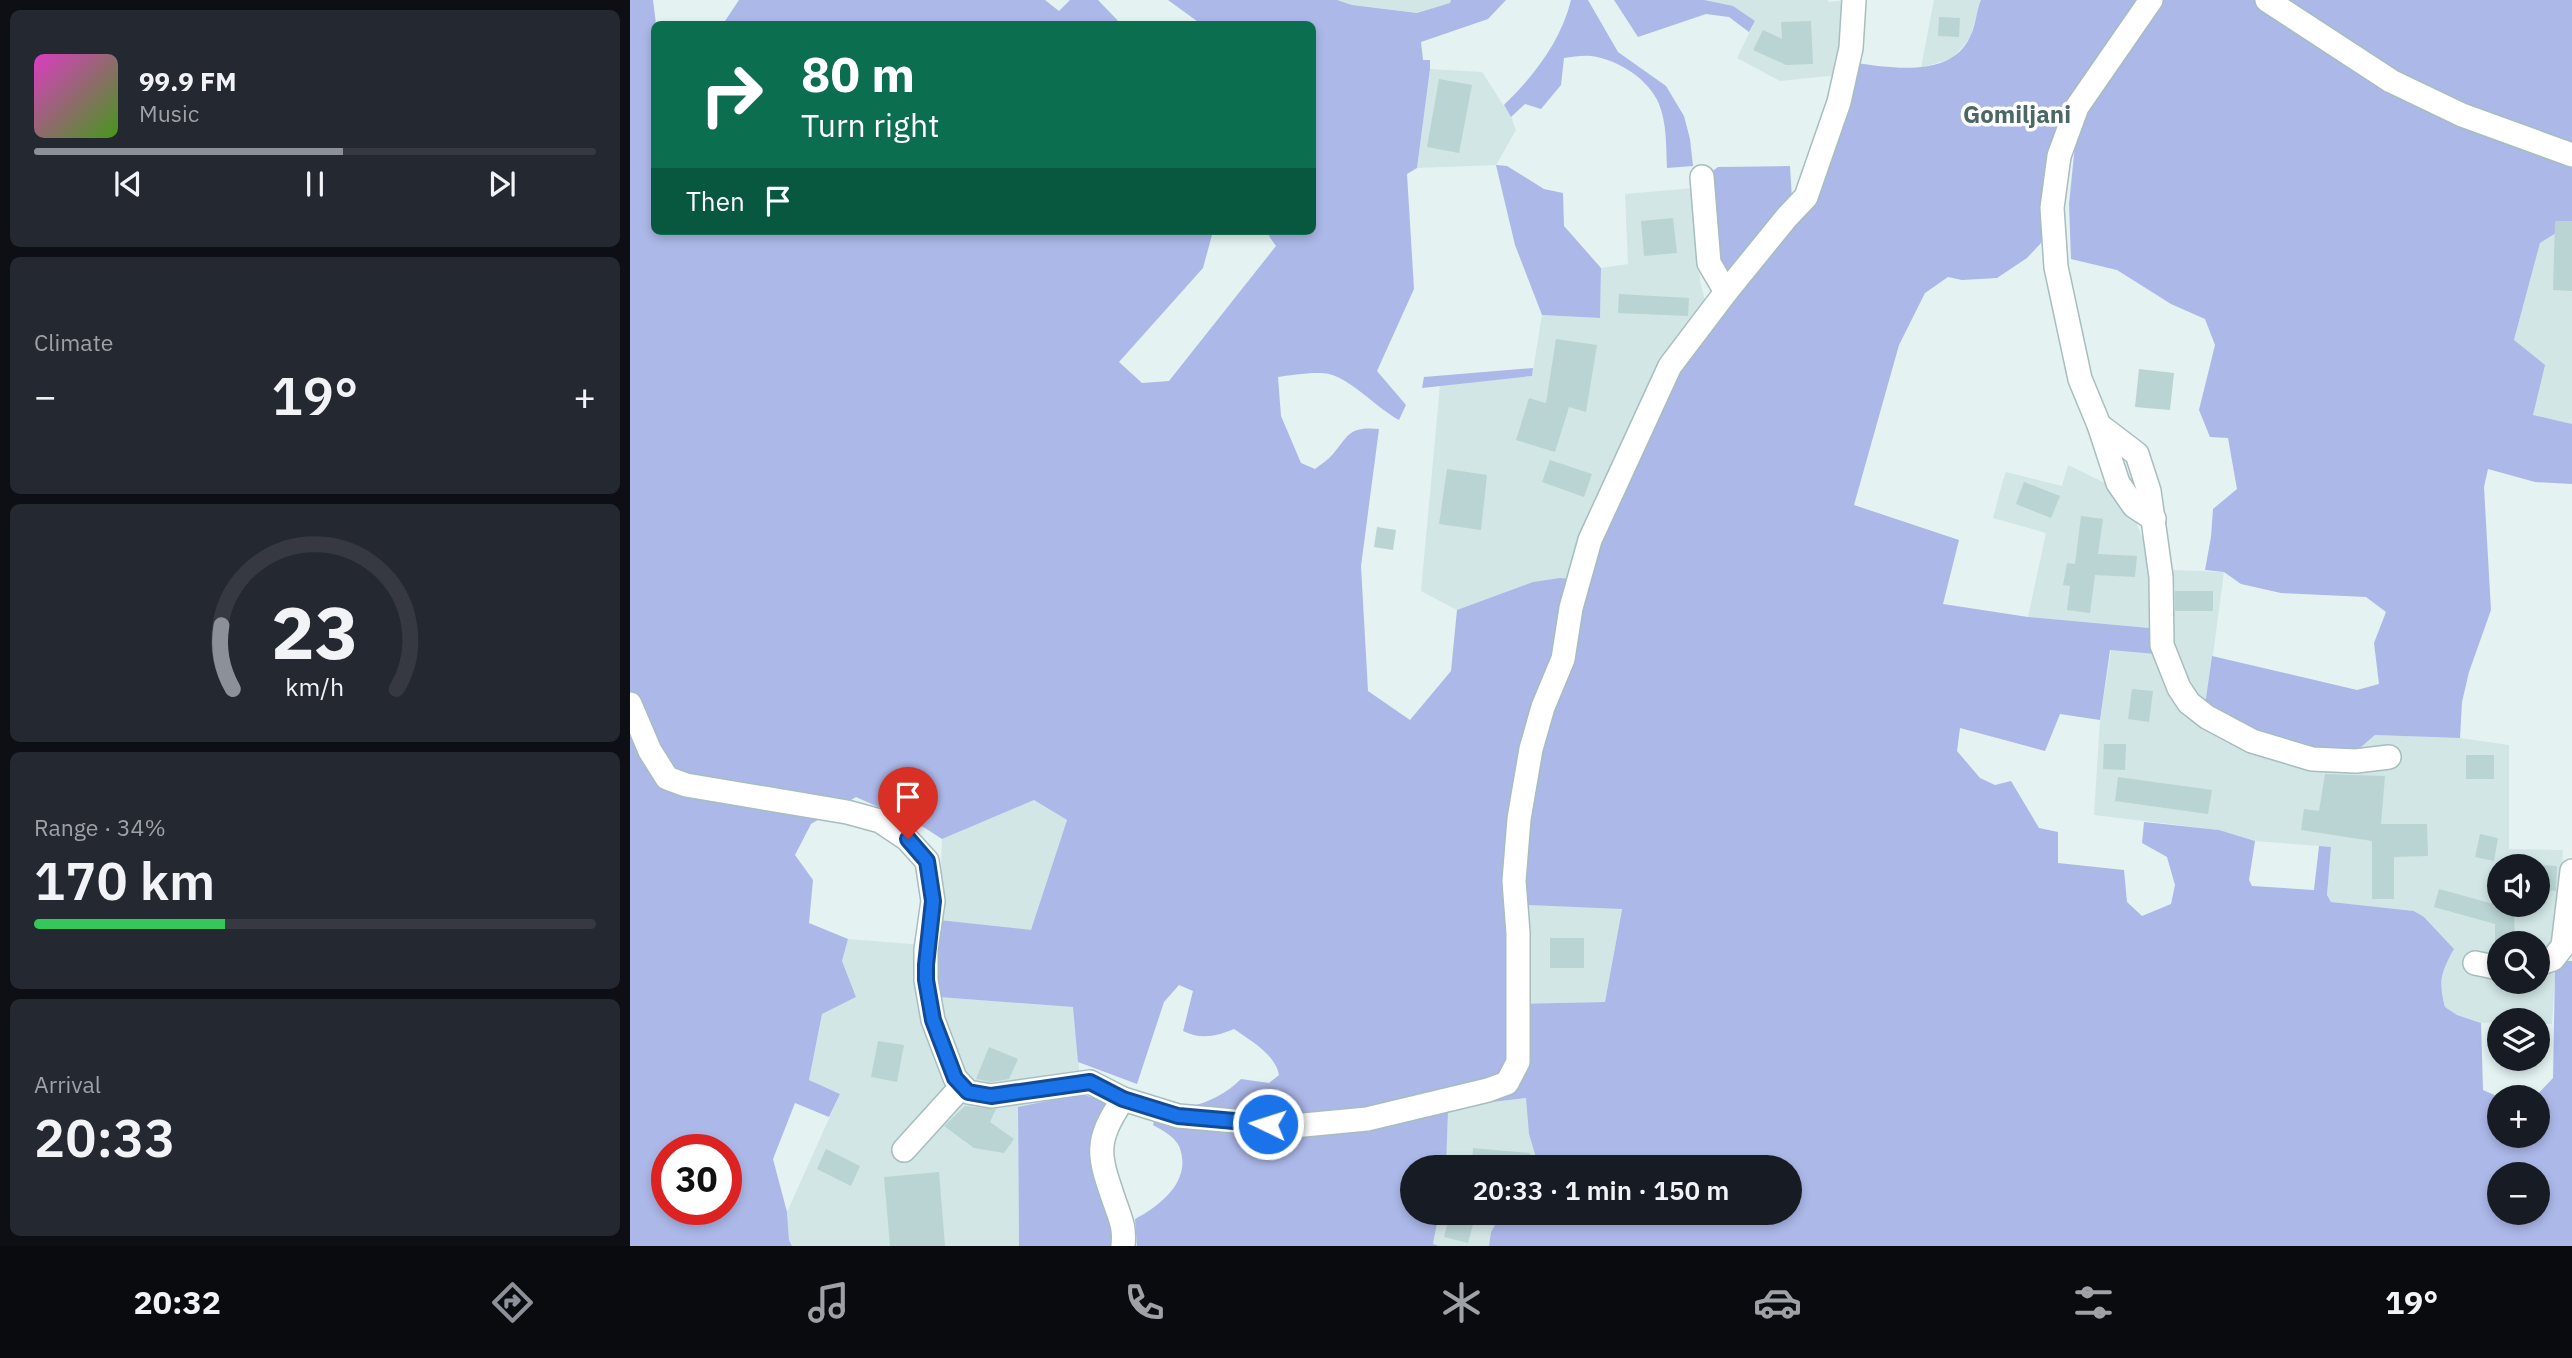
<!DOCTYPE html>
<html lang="en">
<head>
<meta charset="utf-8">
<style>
	body { margin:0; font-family:"IBM Plex Sans",sans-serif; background:#242831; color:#f1f3f6; height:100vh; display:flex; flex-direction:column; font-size:26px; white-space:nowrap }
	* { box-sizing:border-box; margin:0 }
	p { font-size:23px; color:#9ea1a6 }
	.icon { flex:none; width:38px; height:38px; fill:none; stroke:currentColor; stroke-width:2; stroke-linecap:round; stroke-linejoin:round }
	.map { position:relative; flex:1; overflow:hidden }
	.panel { display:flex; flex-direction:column; gap:10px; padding:10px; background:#0d0f14; width:630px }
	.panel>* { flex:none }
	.top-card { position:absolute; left:21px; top:21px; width:665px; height:214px; border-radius:10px; box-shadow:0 4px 10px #0003; background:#0b6e4f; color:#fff; overflow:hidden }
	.controls { position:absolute; left:1857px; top:854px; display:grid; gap:14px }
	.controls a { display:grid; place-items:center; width:63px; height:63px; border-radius:50%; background:#171b24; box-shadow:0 4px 10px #0003; font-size:35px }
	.speed { position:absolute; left:21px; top:1134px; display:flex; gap:14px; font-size:35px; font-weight:700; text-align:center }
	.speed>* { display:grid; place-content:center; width:91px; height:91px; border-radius:50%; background:#171b24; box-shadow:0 4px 10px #0003; line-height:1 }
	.speed .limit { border:10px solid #d22; background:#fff; color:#111 }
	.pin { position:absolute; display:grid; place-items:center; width:60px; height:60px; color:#fff; margin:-72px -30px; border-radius:50% 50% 50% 0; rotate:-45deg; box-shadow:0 0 7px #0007 }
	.pin .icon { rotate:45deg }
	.me { position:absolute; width:77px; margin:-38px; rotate:274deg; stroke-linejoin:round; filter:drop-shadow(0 0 5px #0008) }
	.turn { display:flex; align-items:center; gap:24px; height:147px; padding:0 35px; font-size:32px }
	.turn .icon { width:91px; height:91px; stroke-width:2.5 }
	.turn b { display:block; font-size:49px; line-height:60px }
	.then { display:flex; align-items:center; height:66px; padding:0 35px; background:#0003; gap:14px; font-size:26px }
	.big { font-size:52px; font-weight:600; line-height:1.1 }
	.panel .widget { flex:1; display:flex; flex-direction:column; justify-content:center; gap:10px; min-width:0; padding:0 24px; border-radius:10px; background:#242831 }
	.panel .dial { align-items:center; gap:0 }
	.dial svg { height:182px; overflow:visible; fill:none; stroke:#363941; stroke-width:7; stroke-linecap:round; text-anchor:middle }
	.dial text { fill:#f1f3f6; stroke:none }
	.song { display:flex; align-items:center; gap:21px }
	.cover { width:84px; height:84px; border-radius:10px; background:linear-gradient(135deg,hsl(310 70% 55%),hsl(100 70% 35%)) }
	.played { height:7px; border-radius:4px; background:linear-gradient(90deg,#8c9099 55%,#363941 55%) }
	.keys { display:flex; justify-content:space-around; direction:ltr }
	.heat { display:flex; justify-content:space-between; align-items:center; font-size:38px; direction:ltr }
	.charge { height:10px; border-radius:5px; background:linear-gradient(90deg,#34c759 34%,#363941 0) }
	.trip { position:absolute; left:770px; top:1155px; width:402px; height:70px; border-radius:35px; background:#171b24; box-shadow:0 4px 10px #0003; font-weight:600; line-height:70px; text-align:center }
	.menu { display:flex; height:112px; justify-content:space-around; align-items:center; background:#090b0e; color:#9ea1a6 }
	.menu .icon { width:49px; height:49px }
	.menu .current { color:#8c9099 }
	.menu b { font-size:32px; color:#f1f3f6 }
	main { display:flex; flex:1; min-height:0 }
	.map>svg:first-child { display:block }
	.residential { fill:#d2e6e6; fill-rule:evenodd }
	.green { fill:#acb8e8; fill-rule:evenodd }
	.building { fill:#b9d4d3 }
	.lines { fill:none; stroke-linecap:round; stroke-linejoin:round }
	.street-casing { stroke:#a7bdbe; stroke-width:26 }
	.street { stroke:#fff; stroke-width:23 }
	.route-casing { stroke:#114b97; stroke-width:18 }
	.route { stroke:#1a73e8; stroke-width:12 }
	.labels { text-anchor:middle; stroke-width:7; stroke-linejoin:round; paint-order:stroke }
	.quarter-label { font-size:24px; font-weight:bold; fill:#4b6766; stroke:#fff }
</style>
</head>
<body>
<main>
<section class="panel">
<div class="widget">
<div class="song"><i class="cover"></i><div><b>99.9 FM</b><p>Music</p></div></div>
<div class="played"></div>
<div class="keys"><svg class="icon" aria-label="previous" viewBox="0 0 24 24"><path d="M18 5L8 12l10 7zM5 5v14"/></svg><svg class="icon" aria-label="pause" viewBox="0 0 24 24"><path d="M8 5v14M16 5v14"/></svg><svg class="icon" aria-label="next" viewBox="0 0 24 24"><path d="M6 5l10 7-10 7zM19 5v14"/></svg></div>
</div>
<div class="widget"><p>Climate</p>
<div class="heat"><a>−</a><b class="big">19°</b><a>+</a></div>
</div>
<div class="widget dial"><svg viewBox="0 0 100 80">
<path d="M14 69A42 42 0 1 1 86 69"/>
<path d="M14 69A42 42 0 0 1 9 41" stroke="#8c9099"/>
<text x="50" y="56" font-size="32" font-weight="700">23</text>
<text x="50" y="72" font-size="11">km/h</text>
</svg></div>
<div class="widget"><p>Range · 34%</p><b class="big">170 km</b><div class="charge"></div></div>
<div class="widget"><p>Arrival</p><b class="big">20:33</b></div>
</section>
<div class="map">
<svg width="1942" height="1246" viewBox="0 0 1942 1246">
	<rect width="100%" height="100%" fill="#e4f2f2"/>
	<g class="residential">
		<path d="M707,0H821V3L787,13L722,5Z"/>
		<path d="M1074,0H1197L1199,2L1216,0L1209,75L1150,81L1107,58L1125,21Z"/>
		<path d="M1304,0H1351L1340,38L1323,58L1291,68Z"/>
		<path d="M800,69L852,72L881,117L886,130L866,165L787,168Z"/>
		<path d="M1064,188L1070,281L1076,304L941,579L903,582L827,610L791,591L810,385L902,376L912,315L970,318L971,268L998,264L995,194Z"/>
		<path d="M1942,223V424L1903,415L1884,340L1910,243Z"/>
		<path d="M1438,465L1477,484L1507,524L1517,550L1520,584L1519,628L1398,617L1416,533L1363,518L1373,480L1376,472L1432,486Z"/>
		<path d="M1543,570L1594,572L1576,707L1628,731L1688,751L1724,753L1745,735L1830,738L1879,745V849L1933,850L1922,1024H1908V1020L1851,1023L1827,1015L1815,1007L1811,991L1812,970L1824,949L1794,917L1784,911L1701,902L1697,895L1701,847L1625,841L1589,830L1464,815L1470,720L1481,650L1525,654L1539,572ZM1869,866H1908V905H1869ZM1869,943H1908V982H1869Z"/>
		<path d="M404,800L437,820L401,931L309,920L312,839Z"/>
		<path d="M898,905L992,908L975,1002L880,1004L879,906Z"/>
		<path d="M218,939L306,946L310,997L444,1007L451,1094L388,1108L389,1246H162L159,1240L157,1212L210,1094L179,1080L192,1014L226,997L212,961Z"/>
		<path d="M897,1098L899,1134L907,1161L903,1167H816L818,1112L837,1105Z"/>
		<path d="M809,1213H872L861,1232L859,1246H809L803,1244Z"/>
	</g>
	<g class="green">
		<path d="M0,0H23L26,24L24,231H583L573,268L489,362L512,383L539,381L646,246L639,236L642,231H682V24H571L538,0H707L722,5L787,13L820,3L821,0H876L858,19L791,42L793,60H800V69L787,168L777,174L784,289L747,371L776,405L769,420C748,409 721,379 699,374C687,371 660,375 648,377L651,416L671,463L685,469C691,464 698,460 703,454C719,435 719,426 749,429L731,566L738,691L780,720L821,671L827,610L903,582L930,578L958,581L969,541L1049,371L1192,188L1226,63C1263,68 1321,78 1340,37C1346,25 1346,12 1351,0H1942V223L1910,243L1884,340L1915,365L1903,415L1942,424V484L1905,482L1858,469L1854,487L1861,610L1839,672L1832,702L1830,738L1745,735L1724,753L1687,751L1628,731L1575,706L1582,656L1727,690L1749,684L1744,643L1756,612L1736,597L1651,593L1611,584L1594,572L1575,570L1581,537L1583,509L1607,489L1598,438L1580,437L1569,410L1585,345L1575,319L1541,304L1487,270L1441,259L1439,204L1445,145H1421L1416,175L1414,232L1411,243L1397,258L1367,278L1332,280L1318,277L1295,293L1269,345L1224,505L1329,540L1313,604L1398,617L1519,628L1525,654L1480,650L1470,720L1430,714L1415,751L1330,728L1327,751L1350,778L1365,785L1381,781L1409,828L1428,832V863L1494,870L1497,902L1512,916L1541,904L1545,885L1537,857L1512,843L1514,822L1589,830L1625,841L1619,880L1622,886L1684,890L1689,846L1701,847L1697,895L1701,902L1784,911L1794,917L1824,949C1811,972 1808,981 1815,1007L1827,1015L1851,1023L1853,1090L1869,1097V1136H1908V1097H1905L1923,1078L1925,969L1934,961H1942V1246H859L861,1232L872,1213H1160V1167H903L907,1161L899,1134L896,1098L837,1105L818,1112L816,1167H782V1213H809L803,1244L809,1246H507L505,1219C531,1205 563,1180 549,1146C544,1136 532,1130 523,1125L526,1115C561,1105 583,1106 611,1079L639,1083L649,1075C646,1055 620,1040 604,1029C588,1036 570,1040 553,1031L563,991L549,985L534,1002L507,1084L448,1062L443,1007L309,997L304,966L309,920L401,930L437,820L404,800L312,839L295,828L226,797L181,824L165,855L183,880L179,923L218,939L212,961L226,997L192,1014L179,1080L210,1094L199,1117L165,1103L143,1159L157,1212L159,1240L162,1246H0ZM898,905L992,909L975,1002L880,1004L879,906ZM37,1150H96V1209H37ZM1869,1174H1908V1213H1869Z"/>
		<path d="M109,0H415L429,11L440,0H468L491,24H93Z"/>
		<path d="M941,0H958L988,52L1036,86L1054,116L1060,139L1063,166L1037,168C1036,147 1037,124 1029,104C1019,79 987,59 961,56C952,55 943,57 934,58L931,85L911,109L895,104L881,117L874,105C904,76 931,41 941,0Z"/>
		<path d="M984,0H1074L1103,6L1125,21L1119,32L1099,17L1076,14L1008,37Z"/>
		<path d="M866,165L877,166L914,189L933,193L934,226L971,268L970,318L912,315L885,245Z"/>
		<path d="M1160,166L1162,200L1103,276L1094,273L1088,261L1080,173L1088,167Z"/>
		<path d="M903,368L902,376L792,388L794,377Z"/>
		<path d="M451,1094L477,1102L469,1120L483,1246H389L388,1107Z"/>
	</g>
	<g class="building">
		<path d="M1309,17L1330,18L1329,37L1308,36Z"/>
		<path d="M1181,21L1183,64L1156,65L1123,50L1133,30L1152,39L1151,22Z"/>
		<path d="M809,79L842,85L829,153L797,147Z"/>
		<path d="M1043,218L1047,253L1014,256L1011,221Z"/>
		<path d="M1925,221H1942V291L1923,290Z"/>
		<path d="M989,294L1059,298L1058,316L988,313Z"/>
		<path d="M926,339L967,345L956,412L939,407L925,452L886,440L899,398L916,403Z"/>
		<path d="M1509,369L1544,373L1540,410L1505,407Z"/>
		<path d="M920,460L962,474L954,497L912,482Z"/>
		<path d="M817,469L857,475L851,530L809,524Z"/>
		<path d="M1394,482L1430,496L1421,518L1386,504Z"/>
		<path d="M1451,516L1473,519L1468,554L1507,556L1505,577L1465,575L1460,613L1437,610L1440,586L1433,585L1437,563L1445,564Z"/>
		<path d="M747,527L766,530L763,550L744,547Z"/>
		<rect x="1545" y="591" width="38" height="20"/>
		<path d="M1502,689L1523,691L1519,722L1498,719Z"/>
		<path d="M1474,744H1496L1495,770L1473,769Z"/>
		<rect x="1836" y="755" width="28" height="24"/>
		<path d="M1695,774L1755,776L1751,824H1797L1798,856L1764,857V899H1742V841L1671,830L1674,809L1689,811Z"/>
		<path d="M1488,777L1582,790L1578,814L1485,801Z"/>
		<path d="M1850,834L1868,838L1864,861L1845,857Z"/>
		<path d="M1908,865L1927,866L1926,891L1908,890Z"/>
		<path d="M1809,889L1867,905H1884L1885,943H1865V924L1804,907Z"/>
		<rect x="920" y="938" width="34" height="30"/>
		<path d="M248,1041L274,1045L267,1082L241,1077Z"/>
		<path d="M359,1047L388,1059L379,1079L361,1082L346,1079Z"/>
		<path d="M335,1106L366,1109L360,1122L384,1139L374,1153L344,1148L314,1126Z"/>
		<path d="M843,1148L900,1153L899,1167H842Z"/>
		<path d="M196,1149L230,1166L221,1186L187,1169Z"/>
		<path d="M309,1172L315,1246H260L254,1177Z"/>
		<path d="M820,1213H846L838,1243L814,1237Z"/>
	</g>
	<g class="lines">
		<g class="street-casing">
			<g id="street">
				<path d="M1521,0L1447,107L1429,156L1422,208L1426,267L1450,379L1469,425L1507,454L1519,491L1531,577L1532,645L1549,688L1559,703L1577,717L1622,741L1682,759L1726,761L1759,757"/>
				<path d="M1637,0L1761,81L1832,115L1942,155"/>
				<path d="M1072,177L1079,263L1096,292"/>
				<path d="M1469,425L1488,483L1504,506L1524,519"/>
				<path d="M0,704L20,751L37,778L56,785L217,812L250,821L277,839L297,861L303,901L296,950V980L303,1020L325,1078L338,1092L361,1096L460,1082L493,1099C464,1143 468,1154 485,1203C491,1220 495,1228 493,1246"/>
				<path d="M1845,963L1869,968"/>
				<path d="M1908,964L1923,959L1933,946L1942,871"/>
				<path d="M493,1099L548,1116L663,1126L737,1119L858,1090L877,1083L888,1062V933L884,881L889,819L901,749L913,707L933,659L941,608L960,540L1040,366L1096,292L1157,217L1176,197L1209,102L1221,48L1224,0"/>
				<path d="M274,1150L332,1086"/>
			</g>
		</g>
		<use href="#street" class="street"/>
	</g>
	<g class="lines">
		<g class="route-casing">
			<path id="route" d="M278,839L297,861L303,901L296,965V980L303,1020L325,1078L338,1092L361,1096L460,1082L493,1099L548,1116L638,1124"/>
		</g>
		<use href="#route" class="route"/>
	</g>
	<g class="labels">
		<g class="quarter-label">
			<text x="1387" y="123">Gomiljani</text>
		</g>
	</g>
</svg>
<div class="controls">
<a><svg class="icon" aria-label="sound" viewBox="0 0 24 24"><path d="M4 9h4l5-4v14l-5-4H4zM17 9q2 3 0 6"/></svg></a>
<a><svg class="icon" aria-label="search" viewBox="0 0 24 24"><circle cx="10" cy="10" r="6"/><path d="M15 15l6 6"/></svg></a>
<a><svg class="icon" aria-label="layers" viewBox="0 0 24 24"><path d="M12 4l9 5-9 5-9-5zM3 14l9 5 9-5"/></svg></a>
<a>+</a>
<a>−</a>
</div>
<div class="speed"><div class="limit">30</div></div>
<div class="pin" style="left:278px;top:839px;background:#d93025"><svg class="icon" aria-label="arrive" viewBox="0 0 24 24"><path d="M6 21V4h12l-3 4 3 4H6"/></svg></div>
<svg class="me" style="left:638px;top:1124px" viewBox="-20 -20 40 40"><circle r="17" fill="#1a73e8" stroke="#fff" stroke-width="3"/><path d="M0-11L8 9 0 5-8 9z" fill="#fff"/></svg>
<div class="trip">20:33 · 1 min · 150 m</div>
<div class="top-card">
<div class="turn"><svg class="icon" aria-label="right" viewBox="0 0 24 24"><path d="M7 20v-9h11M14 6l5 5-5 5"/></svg><div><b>80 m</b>Turn right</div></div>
<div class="then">Then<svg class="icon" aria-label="arrive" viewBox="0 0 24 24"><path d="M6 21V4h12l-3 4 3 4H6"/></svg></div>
</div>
</div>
</main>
<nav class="menu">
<b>20:32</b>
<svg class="icon current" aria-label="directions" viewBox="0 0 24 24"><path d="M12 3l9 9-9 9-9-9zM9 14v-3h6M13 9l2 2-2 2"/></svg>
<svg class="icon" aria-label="music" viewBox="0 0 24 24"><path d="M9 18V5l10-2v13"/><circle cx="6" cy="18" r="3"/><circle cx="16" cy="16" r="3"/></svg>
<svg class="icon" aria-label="phone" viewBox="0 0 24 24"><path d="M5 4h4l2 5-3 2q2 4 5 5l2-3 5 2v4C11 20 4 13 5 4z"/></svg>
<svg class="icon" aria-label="climate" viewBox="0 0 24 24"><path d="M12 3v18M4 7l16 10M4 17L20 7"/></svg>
<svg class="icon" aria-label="car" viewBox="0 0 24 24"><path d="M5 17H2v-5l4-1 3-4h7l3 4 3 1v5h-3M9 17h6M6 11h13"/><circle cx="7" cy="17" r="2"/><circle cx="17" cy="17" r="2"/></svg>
<svg class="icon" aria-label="filters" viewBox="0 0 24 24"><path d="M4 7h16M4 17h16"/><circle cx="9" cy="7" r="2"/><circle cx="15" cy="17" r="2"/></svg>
<b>19°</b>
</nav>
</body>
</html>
